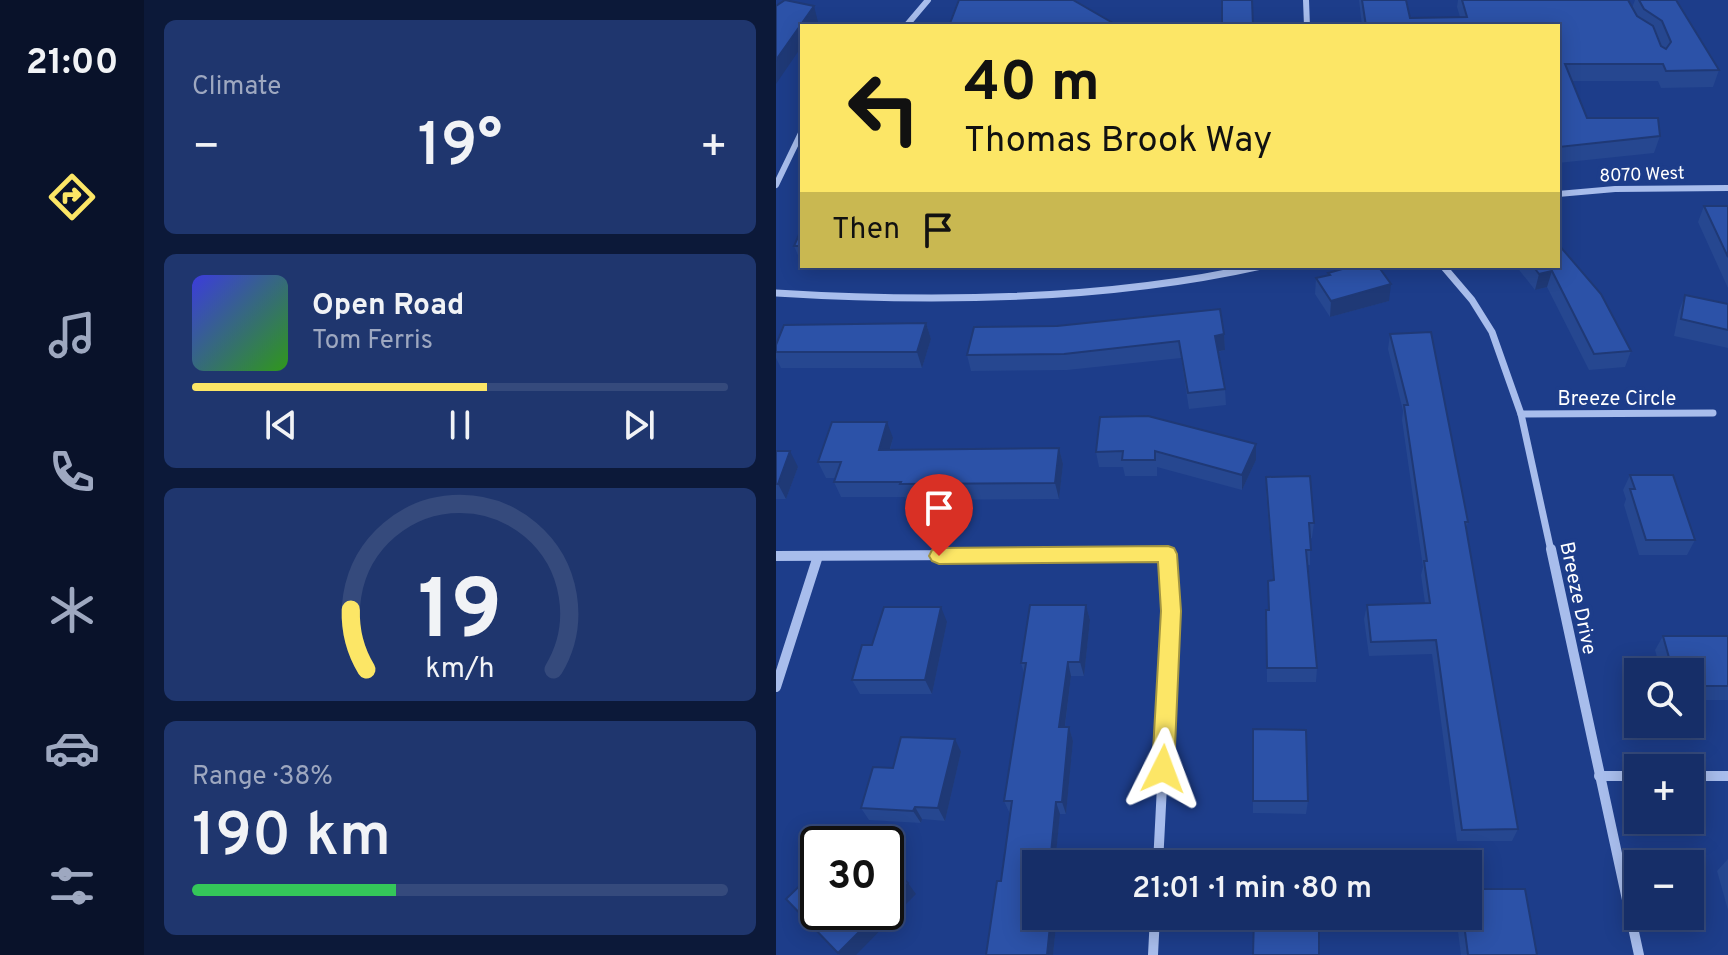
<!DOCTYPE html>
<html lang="en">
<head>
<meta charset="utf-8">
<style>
	body { margin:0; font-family:Overpass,sans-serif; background:#1f366e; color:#f1f3f6; height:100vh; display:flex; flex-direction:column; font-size:30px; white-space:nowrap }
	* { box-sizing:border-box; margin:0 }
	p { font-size:26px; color:#9ea8c0 }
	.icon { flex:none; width:44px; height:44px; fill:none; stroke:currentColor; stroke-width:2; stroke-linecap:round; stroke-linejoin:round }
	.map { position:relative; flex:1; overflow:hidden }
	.side { display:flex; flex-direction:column; gap:20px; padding:20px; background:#0c1939; width:632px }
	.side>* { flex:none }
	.top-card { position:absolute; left:24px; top:24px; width:760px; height:244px; border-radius:0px; box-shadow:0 4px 20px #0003,0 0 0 2px #354a7c; background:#fce666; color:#111; overflow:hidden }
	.controls { position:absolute; left:848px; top:658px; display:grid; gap:16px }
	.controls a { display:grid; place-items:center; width:80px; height:80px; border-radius:0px; background:#162e68; box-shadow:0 4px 20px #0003,0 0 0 2px #354a7c; font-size:40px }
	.speed { position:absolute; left:24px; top:826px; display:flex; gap:16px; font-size:40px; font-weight:700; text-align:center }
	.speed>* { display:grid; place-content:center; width:104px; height:104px; border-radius:50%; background:#162e68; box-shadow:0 4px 20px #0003,0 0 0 2px #354a7c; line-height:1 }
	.speed .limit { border:4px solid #111; border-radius:12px; background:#fff; color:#111 }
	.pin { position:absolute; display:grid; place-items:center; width:68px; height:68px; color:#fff; margin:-82px -34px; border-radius:50% 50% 50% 0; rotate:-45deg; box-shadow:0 0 8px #0007 }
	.pin .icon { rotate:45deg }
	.me { position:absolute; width:88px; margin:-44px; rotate:3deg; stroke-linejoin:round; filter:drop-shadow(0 0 6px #0008) }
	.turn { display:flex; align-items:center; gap:28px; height:168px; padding:0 32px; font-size:36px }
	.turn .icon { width:104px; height:104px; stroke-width:2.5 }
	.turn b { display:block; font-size:56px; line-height:68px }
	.then { display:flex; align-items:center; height:76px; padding:0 32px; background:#0003; gap:16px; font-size:30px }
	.big { font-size:60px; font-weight:600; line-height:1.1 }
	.side .tile { flex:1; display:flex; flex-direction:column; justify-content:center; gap:12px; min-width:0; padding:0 28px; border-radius:12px; background:#1f366e }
	.side .dial { align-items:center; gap:0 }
	.dial svg { height:208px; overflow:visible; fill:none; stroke:#354a7c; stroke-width:7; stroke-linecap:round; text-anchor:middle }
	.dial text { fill:#f1f3f6; stroke:none }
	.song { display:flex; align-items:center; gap:24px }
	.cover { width:96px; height:96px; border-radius:12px; background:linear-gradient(135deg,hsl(240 70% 55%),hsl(110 70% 35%)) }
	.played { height:8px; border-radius:4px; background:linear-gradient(90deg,#fce666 55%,#354a7c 55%) }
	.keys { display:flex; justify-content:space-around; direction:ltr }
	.heat { display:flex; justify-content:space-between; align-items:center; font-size:44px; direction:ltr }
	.charge { height:12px; border-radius:6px; background:linear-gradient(90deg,#34c759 38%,#354a7c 0) }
	.trip { position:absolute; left:246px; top:850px; width:460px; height:80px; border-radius:0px; background:#162e68; box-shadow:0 4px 20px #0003,0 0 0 2px #354a7c; font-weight:600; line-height:80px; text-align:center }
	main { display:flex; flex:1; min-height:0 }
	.menu { display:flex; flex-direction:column; width:144px; justify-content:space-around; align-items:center; background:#09122a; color:#9ea8c0 }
	.menu .icon { width:56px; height:56px }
	.menu .active { color:#fce666 }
	.menu b { font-size:36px; color:#f1f3f6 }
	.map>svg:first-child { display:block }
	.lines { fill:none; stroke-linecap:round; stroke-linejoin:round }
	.minor-far2 { stroke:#a8bdec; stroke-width:6 }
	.minor-far1 { stroke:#a8bdec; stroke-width:7 }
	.minor { stroke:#a8bdec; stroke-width:10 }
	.wall { fill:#264790 }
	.shaded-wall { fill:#1f3976 }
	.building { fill:#2c52a8; stroke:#1f3976; stroke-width:2 }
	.route { fill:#fce666; stroke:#a49642; stroke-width:2 }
	.labels { text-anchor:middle; stroke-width:8; stroke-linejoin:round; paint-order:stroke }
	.far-street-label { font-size:18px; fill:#fff; stroke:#1d3d8a }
	.street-label { font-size:20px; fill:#fff; stroke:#1d3d8a }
</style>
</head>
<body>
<main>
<nav class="menu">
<b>21:00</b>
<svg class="icon active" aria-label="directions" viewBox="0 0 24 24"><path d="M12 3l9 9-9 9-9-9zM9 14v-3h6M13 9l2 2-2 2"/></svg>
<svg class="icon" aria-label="music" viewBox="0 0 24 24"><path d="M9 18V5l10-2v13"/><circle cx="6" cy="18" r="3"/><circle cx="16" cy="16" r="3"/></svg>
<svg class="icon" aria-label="phone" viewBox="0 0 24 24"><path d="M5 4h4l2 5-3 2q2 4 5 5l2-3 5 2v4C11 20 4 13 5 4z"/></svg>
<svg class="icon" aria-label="climate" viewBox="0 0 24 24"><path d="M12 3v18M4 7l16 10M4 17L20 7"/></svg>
<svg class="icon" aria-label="car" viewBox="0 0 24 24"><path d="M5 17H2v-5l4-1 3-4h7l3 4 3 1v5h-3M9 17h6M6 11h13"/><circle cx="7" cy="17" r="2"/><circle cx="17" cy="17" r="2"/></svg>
<svg class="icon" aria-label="filters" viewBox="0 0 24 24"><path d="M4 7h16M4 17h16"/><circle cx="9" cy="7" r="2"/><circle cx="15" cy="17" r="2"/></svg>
</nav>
<section class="side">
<div class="tile"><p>Climate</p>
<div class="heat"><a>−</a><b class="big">19°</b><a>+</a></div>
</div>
<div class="tile">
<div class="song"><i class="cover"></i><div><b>Open Road</b><p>Tom Ferris</p></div></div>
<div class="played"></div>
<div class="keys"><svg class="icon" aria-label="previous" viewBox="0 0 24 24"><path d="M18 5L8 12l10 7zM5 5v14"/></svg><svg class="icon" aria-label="pause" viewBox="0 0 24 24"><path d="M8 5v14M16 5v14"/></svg><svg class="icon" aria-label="next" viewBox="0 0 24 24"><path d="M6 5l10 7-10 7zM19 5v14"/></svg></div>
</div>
<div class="tile dial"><svg viewBox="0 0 100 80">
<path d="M14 69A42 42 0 1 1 86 69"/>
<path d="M14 69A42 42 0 0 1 8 46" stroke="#fce666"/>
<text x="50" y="56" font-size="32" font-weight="700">19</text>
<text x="50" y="72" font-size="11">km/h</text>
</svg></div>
<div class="tile"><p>Range · 38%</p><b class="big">190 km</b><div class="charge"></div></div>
</section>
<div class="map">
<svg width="952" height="955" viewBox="0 0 952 955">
	<rect width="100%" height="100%" fill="#1d3d8a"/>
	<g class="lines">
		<g class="minor-far2">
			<path d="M530,0L531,26"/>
			<path d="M130,26L152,0"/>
			<path d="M0,185L26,131"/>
			<path d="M782,194L839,189L952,188"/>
		</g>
		<g class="minor-far1">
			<path d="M667,266L696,300L716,332L745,414L775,551"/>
			<path d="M0,293C159,303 329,301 485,266"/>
			<path d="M745,414L937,413"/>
		</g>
		<g class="minor">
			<path d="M775,549L863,955"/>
			<path d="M0,556L392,554L395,611L382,864"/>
			<path d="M0,687L42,556"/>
			<path d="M823,776H862"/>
			<path d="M914,776H952"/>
			<path d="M377,955L379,916"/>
		</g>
	</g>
	<g class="wall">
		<path d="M583,0H630L634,18L684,17L681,7L682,0H852L856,8L859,0H900L943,70L937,87L885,88L882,81H796L811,118L884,136L878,153L782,163V26H586Z"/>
		<path d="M928,206H952V288L922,222Z"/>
		<path d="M26,228V262H25L18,246Z"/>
		<path d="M740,266H782L855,351L849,367L813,370L771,287L759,290Z"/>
		<path d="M552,273L613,301L554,317L539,294L540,278L552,275Z"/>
		<path d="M909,295L952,304V348L898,336L903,311Z"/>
		<path d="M150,323L155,339L146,368H5L0,358V345Z"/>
		<path d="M448,334L449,350L442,352L449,389L450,405L413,409L405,358L291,370L195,371L191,355Z"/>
		<path d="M614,334L692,522L690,528L742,829L736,841H681L656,654L593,656L588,619L591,605L649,603L645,575L647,567L626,420L627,411L612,349Z"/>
		<path d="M324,417L480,460L466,490L381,467V476H349L347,467H323L320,452Z"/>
		<path d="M117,438L114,450L283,448L287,464L283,499L130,500L129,497H65L58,482L59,478H50L42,462Z"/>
		<path d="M0,451L22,467L10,499H0Z"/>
		<path d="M854,475L919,540L911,555H863L848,505L850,499L847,490Z"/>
		<path d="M490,477L538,523L536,538L534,539V565H531L541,668L540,682H491L490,610H492V581L497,580L490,492Z"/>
		<path d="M310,605L314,620L308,676H295L289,727H293L297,741L290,814H284L279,864H260V916H281L277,955L225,881L234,814L228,801L248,673L245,663Z"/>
		<path d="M171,622L156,694H84L76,680L96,645Z"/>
		<path d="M887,636H952V700H914V672H885L879,650Z"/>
		<path d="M477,729L532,801L530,814L477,813Z"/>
		<path d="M185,752L169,821L146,819L145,823L93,820L85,808L117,768Z"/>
		<path d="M952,859V910L941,871Z"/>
		<path d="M680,916H692L761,955H685Z"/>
	</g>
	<g class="shaded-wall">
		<path d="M38,6L42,22L39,26H26V46L0,84V60Z"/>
		<path d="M776,271L771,287L759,290L763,274Z"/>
		<path d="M615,284L613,301L554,317L555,301Z"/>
		<path d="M150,323L155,339L146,368L141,352Z"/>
		<path d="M448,334L449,350L439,352V336Z"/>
		<path d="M111,422L117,438L109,466L103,450Z"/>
		<path d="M480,444V460L466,490V475Z"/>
		<path d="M283,448L287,464L283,499L279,483Z"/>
		<path d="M14,451L22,467L10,499L2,484Z"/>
		<path d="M310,605L314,620L308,676L304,662Z"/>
		<path d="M165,607L171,622L156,694L149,680Z"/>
		<path d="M292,662L295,676L287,741L283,727Z"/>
		<path d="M293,727L297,741L290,814L286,802Z"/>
		<path d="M179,739L185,752L169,821L162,808Z"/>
		<path d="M280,802L284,814L279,864H274Z"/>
		<path d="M139,807L146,819L145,823L137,811Z"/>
		<path d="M132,883L140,894L80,955H64L62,953L103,912H110V905Z"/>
		<path d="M275,916H281L277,955H271Z"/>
	</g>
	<g class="building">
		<path d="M9,0L38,6L0,60V6Z"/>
		<path d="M183,0H297L342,26H173Z"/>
		<path d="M446,0H476L477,26H446Z"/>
		<path d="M586,0H630L634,18L691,17L686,0H852L861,16L877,26L885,46L890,49L895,42L886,21L868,9L863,0H900L943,70L890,71L887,64H789L811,118H882L884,136L783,147L782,26H590Z"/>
		<path d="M928,206H952V257Z"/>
		<path d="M26,228V246H18Z"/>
		<path d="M782,244L825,294L855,351L818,354L776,271L763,274L757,266H782Z"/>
		<path d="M577,266H602L615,284L555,301L540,278L554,275L552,273Z"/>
		<path d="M909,295L952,304V330L905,319Z"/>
		<path d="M444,309L448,334L439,336L449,389L412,393L403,341L288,354L191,355L198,327L281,326Z"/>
		<path d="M150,323L141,352H0V345L8,325Z"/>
		<path d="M655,332L692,522H689L742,829L686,830L660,640L595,642L591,605L654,603L648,561H651L628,405H632L614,334Z"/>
		<path d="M372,416L480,444L466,475L379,451V460H346L347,451L320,452L324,417Z"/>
		<path d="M56,422H111L103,450L283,448L279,483L124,484L125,482H58L65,462H42Z"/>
		<path d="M0,451H14L2,484H0Z"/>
		<path d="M854,475H897L919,540H870L854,489H859Z"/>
		<path d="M534,476L538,523H533L535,550H530L541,668H491L490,610H493L492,581L498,580L490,477Z"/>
		<path d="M254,605H310L304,662H292L283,727H293L286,802H280L274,864H260V916H275L271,955H210L221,881H225L236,801H228L250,663H245Z"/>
		<path d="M108,607H165L149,680H76L86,645H96Z"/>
		<path d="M887,636H952V686H914V672H897Z"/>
		<path d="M477,729L530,730L532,801H477Z"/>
		<path d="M125,737L179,739L162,808L139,807L137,811L85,808L97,767L117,768Z"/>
		<path d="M110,862L132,883L110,905Z"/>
		<path d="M42,868V912H103L62,953L10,899Z"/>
		<path d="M692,889H749L761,955H692L687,916H692Z"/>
		<path d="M478,916H543V955H477Z"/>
	</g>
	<path class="route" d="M392,546L398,548L401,554L405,611L398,769L395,777L387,780L379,777L376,769L385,611L382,562L163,564L156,561L153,556L156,550L163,548Z"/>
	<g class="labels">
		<g class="far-street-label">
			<text transform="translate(866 174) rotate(-2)" y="6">8070 West</text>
		</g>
		<g class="street-label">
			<text x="841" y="405">Breeze Circle</text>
			<text transform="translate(803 598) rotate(78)" y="7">Breeze Drive</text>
		</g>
	</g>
</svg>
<div class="controls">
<a><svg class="icon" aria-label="search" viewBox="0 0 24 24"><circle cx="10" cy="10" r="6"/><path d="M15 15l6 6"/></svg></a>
<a>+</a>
<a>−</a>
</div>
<div class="speed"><div class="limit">30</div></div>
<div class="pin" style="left:163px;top:556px;background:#d93025"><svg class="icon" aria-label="arrive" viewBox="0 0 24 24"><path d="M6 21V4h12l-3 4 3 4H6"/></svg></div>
<svg class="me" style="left:387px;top:769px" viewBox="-20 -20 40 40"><path d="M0-17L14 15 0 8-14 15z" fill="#fce666" stroke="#fff" stroke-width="4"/></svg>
<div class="trip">21:01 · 1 min · 80 m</div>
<div class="top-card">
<div class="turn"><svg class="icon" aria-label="left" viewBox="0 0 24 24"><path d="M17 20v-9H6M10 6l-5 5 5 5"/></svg><div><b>40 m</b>Thomas Brook Way</div></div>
<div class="then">Then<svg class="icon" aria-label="arrive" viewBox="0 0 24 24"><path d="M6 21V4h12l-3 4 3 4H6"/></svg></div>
</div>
</div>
</main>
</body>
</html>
